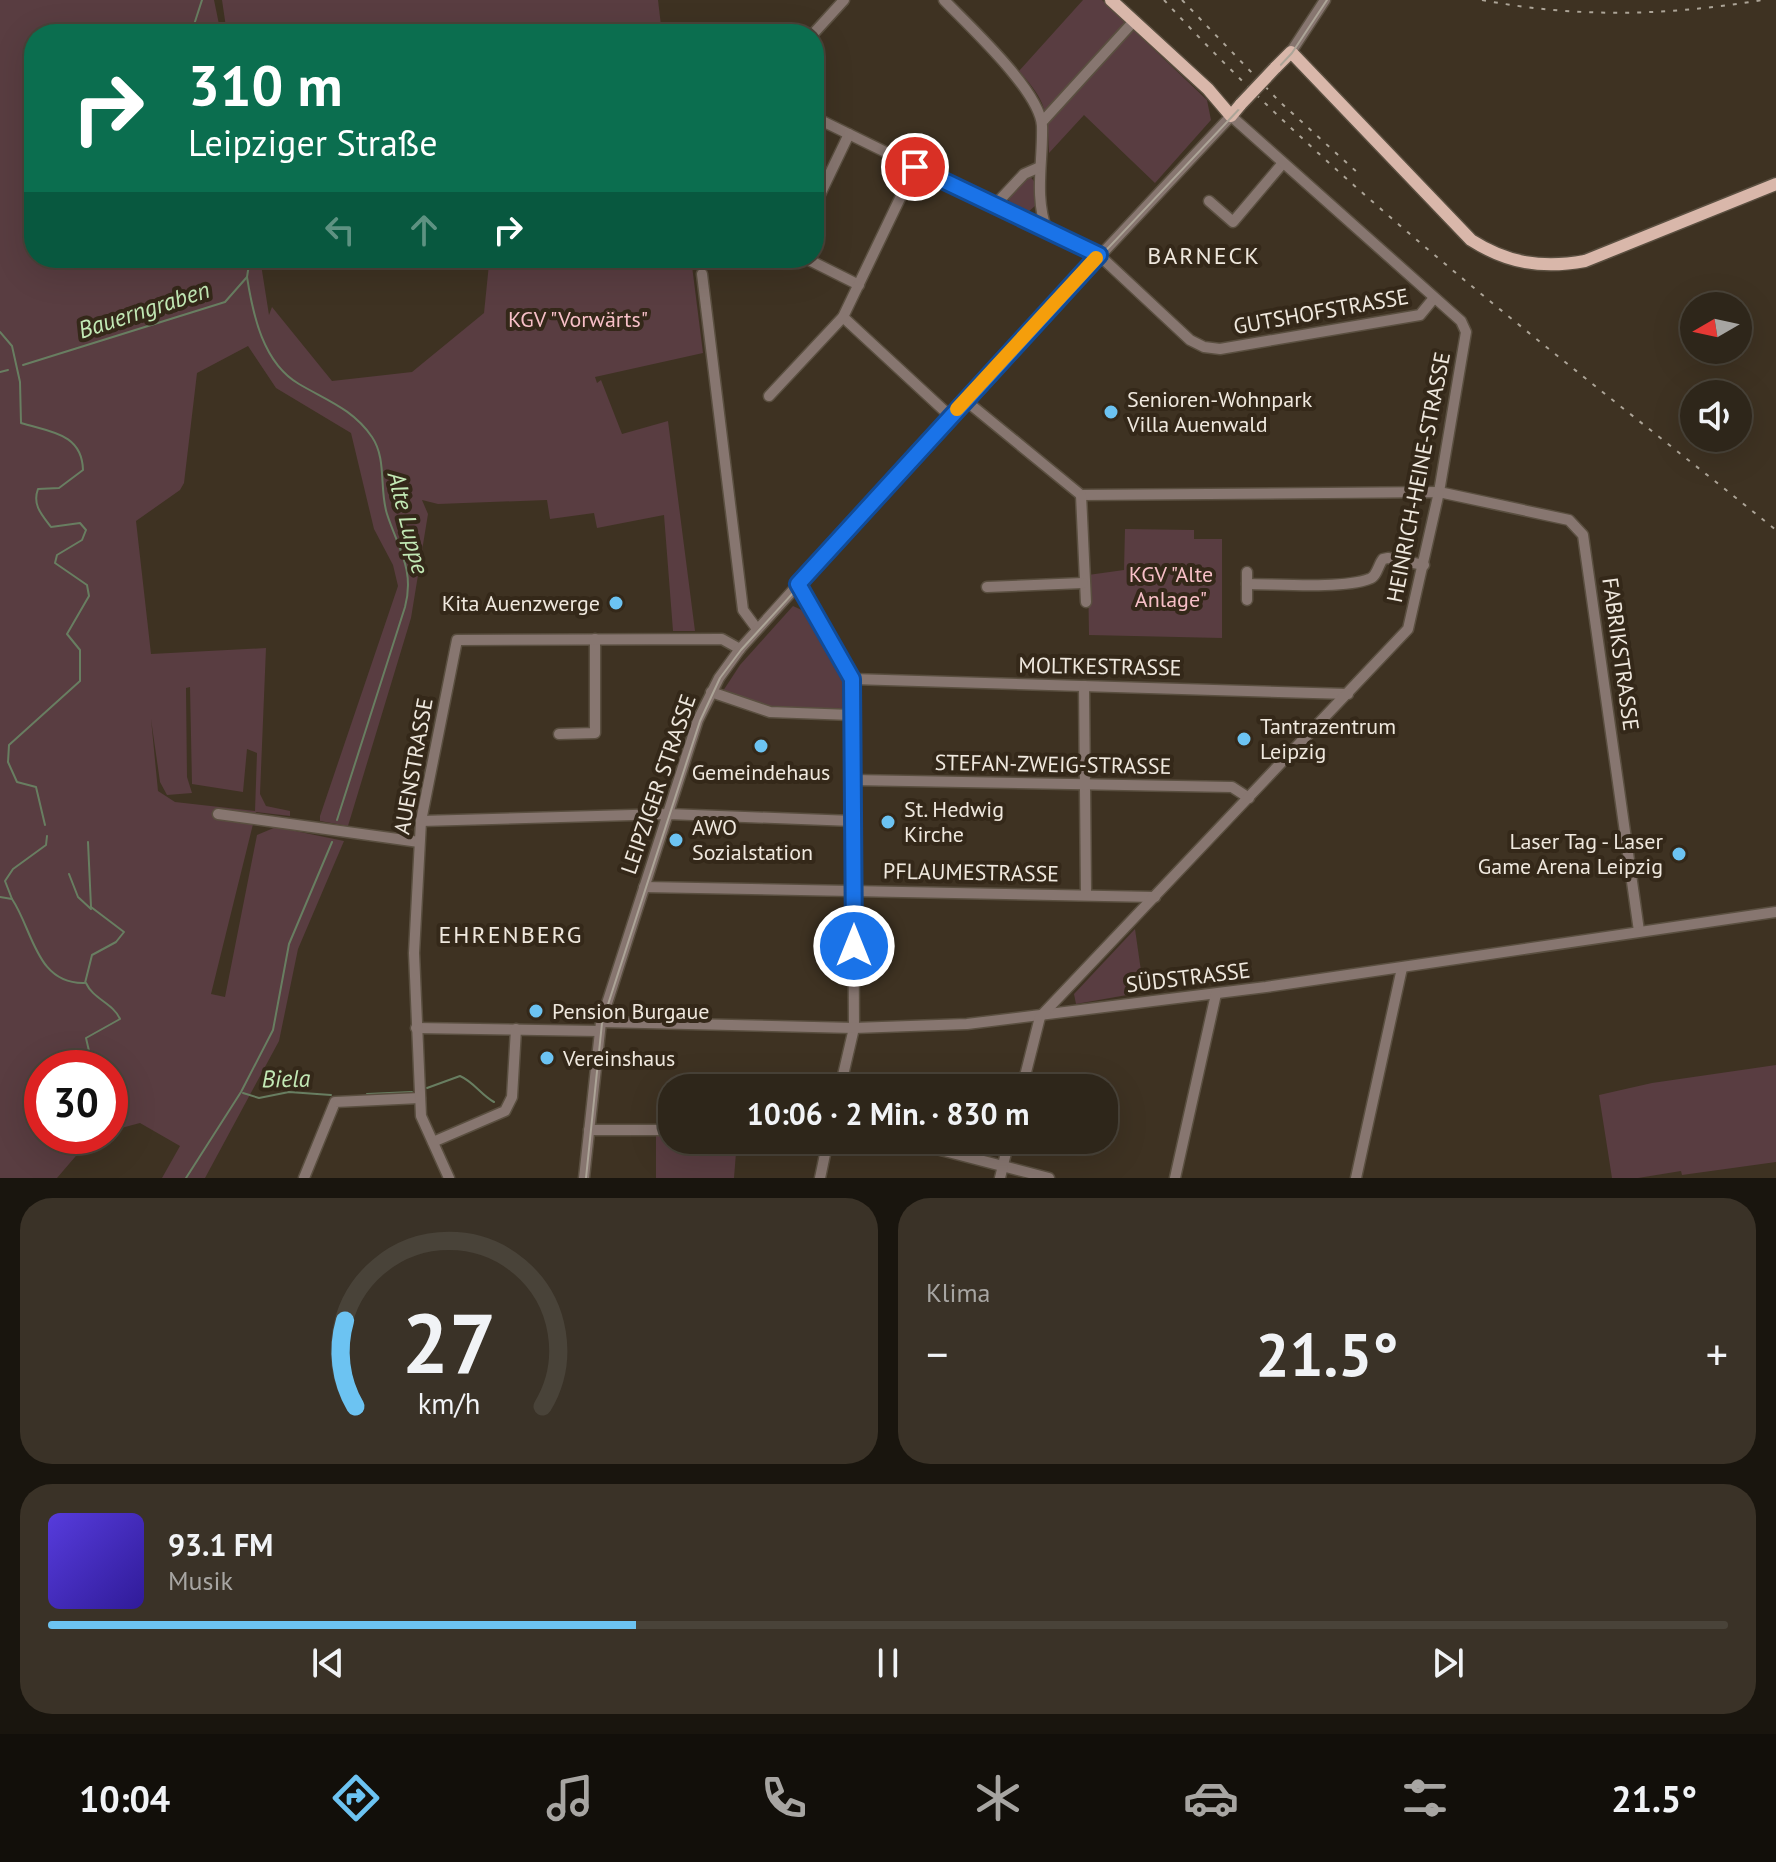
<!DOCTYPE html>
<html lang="de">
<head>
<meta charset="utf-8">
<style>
	body { margin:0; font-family:"PT Sans",sans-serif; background:#3a3227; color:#f1f3f6; height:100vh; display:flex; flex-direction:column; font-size:30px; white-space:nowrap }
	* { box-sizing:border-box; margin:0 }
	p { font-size:26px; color:#a7a5a2 }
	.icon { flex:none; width:44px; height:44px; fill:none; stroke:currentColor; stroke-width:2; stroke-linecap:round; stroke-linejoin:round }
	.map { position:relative; height:1178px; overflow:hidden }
	.panel { display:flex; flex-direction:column; gap:20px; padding:20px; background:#19150e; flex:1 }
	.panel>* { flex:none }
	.guide { position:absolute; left:24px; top:24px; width:800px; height:244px; border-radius:32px; box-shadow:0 8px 32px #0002,0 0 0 2px #494339; background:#0b6e4f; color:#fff; overflow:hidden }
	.needle { width:52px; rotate:261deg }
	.buttons { position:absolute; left:1680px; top:292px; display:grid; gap:16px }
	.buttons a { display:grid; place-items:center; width:72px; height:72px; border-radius:50%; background:#2e261a; box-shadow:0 8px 32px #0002,0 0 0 2px #494339; font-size:40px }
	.speed { position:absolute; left:24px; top:1050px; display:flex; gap:16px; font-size:40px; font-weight:700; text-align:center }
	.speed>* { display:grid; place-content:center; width:104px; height:104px; border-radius:50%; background:#2e261a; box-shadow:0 8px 32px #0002,0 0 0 2px #494339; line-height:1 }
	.speed .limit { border:12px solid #d22; background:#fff; color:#111 }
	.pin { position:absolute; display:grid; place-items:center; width:68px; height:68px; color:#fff; margin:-34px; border:4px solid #fff; border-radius:50%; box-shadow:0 2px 8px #0007 }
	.me { position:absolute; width:88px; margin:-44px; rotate:0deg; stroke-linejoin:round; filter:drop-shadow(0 0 6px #0008) }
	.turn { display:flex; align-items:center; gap:28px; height:168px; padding:0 32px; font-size:36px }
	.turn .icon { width:104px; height:104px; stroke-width:2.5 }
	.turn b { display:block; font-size:56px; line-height:68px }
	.lanes { display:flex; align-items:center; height:76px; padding:0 32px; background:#0003; justify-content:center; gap:40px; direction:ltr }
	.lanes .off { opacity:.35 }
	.big { font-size:60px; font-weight:600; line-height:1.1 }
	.panel .widget { flex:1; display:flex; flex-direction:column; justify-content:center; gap:12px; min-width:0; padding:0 28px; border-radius:32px; background:#3a3227 }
	.panel .dial { align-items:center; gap:0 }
	.dial svg { height:208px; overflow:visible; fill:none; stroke:#494339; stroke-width:7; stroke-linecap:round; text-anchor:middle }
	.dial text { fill:#f1f3f6; stroke:none }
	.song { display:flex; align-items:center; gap:24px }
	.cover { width:96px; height:96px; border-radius:12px; background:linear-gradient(135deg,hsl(250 70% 55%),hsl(250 70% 35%)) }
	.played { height:8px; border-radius:4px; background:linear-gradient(90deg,#6cc3f2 35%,#494339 35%) }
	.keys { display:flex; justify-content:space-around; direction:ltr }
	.heat { display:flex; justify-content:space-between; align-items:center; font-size:44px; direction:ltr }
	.panel .tiles { flex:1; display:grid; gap:20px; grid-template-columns:1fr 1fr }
	.widget:last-child { grid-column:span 2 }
	.trip { position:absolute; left:658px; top:1074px; width:460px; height:80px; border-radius:32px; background:#2e261a; box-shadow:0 8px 32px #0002,0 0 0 2px #494339; font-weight:600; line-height:80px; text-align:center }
	.tab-bar { display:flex; height:128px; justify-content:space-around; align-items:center; background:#120f0a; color:#a7a5a2 }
	.tab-bar .icon { width:56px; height:56px }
	.tab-bar .current { color:#6cc3f2 }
	.tab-bar b { font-size:36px; color:#f1f3f6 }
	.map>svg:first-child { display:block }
	.green { fill:#593d41; fill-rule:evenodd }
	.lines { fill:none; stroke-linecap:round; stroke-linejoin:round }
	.stream { stroke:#687e61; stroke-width:2 }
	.minor-casing { stroke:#5a4f40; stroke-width:13 }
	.major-casing { stroke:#5a4f40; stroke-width:15 }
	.minor { stroke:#877670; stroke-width:10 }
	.major { stroke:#d9b7aa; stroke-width:12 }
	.tram { stroke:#aca497; stroke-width:2 }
	.rail { stroke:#aca497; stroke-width:2; stroke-dasharray:4 8; stroke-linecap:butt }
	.major-bridge-casing { stroke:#5a4f40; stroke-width:15; stroke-linecap:butt }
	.major-bridge { stroke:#d9b7aa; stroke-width:12 }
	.route-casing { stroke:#114b97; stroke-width:20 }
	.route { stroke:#1a73e8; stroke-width:14 }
	.slow { stroke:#f59e0b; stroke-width:14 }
	.poi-dot { fill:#6cc3f2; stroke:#342819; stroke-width:3 }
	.labels { text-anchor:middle; stroke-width:8; stroke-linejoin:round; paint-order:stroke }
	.street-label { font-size:22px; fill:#efe8de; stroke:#342819 }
	.park-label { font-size:22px; fill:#f7bfc7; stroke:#342819 }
	.poi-label { font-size:22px; fill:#efe8de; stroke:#342819; text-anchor:start }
	.neighbourhood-label { font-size:24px; letter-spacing:2px; fill:#efe8de; stroke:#342819 }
	.water-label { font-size:24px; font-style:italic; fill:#c2e9b5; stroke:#342819 }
</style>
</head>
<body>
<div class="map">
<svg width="1776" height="1178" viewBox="0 0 1776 1178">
	<rect width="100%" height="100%" fill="#3e3222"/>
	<g class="green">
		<path d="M0,0H214L221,34H34V258H260L269,315L272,307L332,381L412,372L484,313L489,264L483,258H691L703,353L595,377L597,383L601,380L622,434L668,421L695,631H673L664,515L597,528L594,513L550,519L547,500L438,504L422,500L428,514L411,618L348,826L320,821V816L398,586L393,565L374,529L351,433L276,388L248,346L197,373L184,483L180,490L136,521L151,654L266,648L260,794L266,806L290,811V816L256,812L211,994L225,997L257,835L276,827L344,841L298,949L279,1041L205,1178H162L180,1146L140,1123L110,1131V1068H42V1136H93L57,1178H0ZM190,687L192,784L243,792L247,749L257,753L255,811L175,802L158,791L151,719L160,782L167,795L192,793L187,777L186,688Z"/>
		<path d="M222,0H658L662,34H227Z"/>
		<path d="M1083,0H1102L1207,100L1211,120L1155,183L1084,115L1049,153C1048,112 1046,101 1019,71Z"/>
		<path d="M1030,176L1036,184V205L1027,213L1011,206L1008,198Z"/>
		<path d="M1125,529L1194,530V539H1222V638L1089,635L1088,575L1124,570Z"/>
		<path d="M793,606L806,612L842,679L843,710L772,707L723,691L740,665Z"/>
		<path d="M1135,929L1144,992L1076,1004L1074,994Z"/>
		<path d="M1776,1065V1162L1682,1175L1681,1171L1638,1178H1612L1599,1095L1652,1083Z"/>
		<path d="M656,1136H672V1140H737L734,1178H656Z"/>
	</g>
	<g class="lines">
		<g class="stream">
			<path d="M191,34L202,0"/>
			<path d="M291,258H292"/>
			<path d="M247,277C253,315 263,363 299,384C326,400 353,409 372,437C387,459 379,489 387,514C398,548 415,570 405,607L337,820"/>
			<path d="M0,332L12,346L20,382L21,423C50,432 82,433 83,470L59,488L38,489C32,505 42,515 51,527L80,523L86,530L82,540L57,555L55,563L87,585L89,596L67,634L80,650V681L9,745L8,762L17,782L36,787L45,825"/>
			<path d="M23,365L225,302L247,277L250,258"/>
			<path d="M0,372L8,370"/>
			<path d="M69,874L78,897L91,909"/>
			<path d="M0,897L12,899L5,881L13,869L46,845L47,836"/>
			<path d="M12,899C33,930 36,984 84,983"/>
			<path d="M85,983L92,955L116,942L124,932L91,907L88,842"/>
			<path d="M86,983C93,999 113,1003 120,1019L86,1038L89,1051C109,1065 116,1071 111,1096"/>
			<path d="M427,1088L460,1076C474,1082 481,1095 494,1102"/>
			<path d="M243,1093L259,1098L289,1092L331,1095"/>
			<path d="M367,1094L412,1092"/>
			<path d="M186,1178L241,1092L273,1030L289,944L332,842"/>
		</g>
		<g class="minor-casing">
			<g id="minor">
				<path d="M944,0C969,26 1040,91 1042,126C1043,162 1034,196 1047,231L1099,255L1190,340L1204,347L1220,349L1420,315L1434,298"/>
				<path d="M813,34L844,0"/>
				<path d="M1291,52L1325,0"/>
				<path d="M814,117L1047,231"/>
				<path d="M1042,122L1134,21"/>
				<path d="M1209,201L1233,222L1283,163"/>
				<path d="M995,205L1024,174L1040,167"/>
				<path d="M814,207L849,134"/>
				<path d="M805,258L859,285"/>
				<path d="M702,274L743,610L757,629"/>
				<path d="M843,317L950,416"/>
				<path d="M769,396L843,317L915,167"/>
				<path d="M965,400L1081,495L1439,492L1569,520L1583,535L1639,931"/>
				<path d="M1081,495L1086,602"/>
				<path d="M798,584L852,679L854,1028L840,1088"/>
				<path d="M1247,584C1277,584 1343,589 1369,579C1377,577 1378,565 1383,559L1388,558L1424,565"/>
				<path d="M987,587L1083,583"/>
				<path d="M1247,600V572"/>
				<path d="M852,679L1348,694"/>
				<path d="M1084,686L1086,894"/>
				<path d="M711,692L770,712L852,715"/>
				<path d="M559,734L595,733V639"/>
				<path d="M853,780L1232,787L1249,798"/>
				<path d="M218,814L419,842"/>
				<path d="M421,821L668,814L853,821"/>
				<path d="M644,887L1155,897"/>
				<path d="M601,1022L854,1028L967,1024L1266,987L1776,912"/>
				<path d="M416,1028L599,1031"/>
				<path d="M589,1130H672"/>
				<path d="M902,1140L1049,1178"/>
				<path d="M433,1142L505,1111L512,1097L516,1029"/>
				<path d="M304,1178L335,1102L420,1098"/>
				<path d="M449,1178L421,1116L414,953L421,821L457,640L722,639L740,649"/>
				<path d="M584,1178L601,1022L698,720L719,678L740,649L950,416L1231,116L1461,321L1466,332L1439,492L1408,629L1040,1017L1022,1088"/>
				<path d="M820,1178L828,1140"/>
				<path d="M1000,1178L1009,1140"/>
				<path d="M1175,1178L1216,994"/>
				<path d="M1356,1178L1402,968"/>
			</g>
		</g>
		<g class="major-casing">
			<g id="major">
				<path d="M1111,0L1208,89L1231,116L1241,104"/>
				<path d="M1275,68L1291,52L1471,240C1507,263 1542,269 1585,261L1776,184"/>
			</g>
		</g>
		<use href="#minor" class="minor"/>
		<use href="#major" class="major"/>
		<path class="tram" d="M586,1178L602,1023L700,721L720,678L741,650L1079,279L1292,53L1327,0"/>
		<g class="rail">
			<path d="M1164,0C1347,199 1566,361 1776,530"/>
			<path d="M1182,0L1280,102L1359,174"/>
			<path d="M1482,0C1576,18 1667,16 1762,0"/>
		</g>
		<g class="major-bridge-casing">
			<path id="major-bridge" d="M1241,104L1275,68"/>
		</g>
		<use href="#major-bridge" class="major-bridge"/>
	</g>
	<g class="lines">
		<g class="route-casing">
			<path id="route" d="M854,946L852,679L798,584L1099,255L915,167"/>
		</g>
		<use href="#route" class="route"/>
		<path class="slow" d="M957,409L1096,258"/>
	</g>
	<g class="poi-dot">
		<circle cx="1111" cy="412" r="8"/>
		<circle cx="616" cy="603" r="8"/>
		<circle cx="1244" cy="739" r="8"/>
		<circle cx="761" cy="746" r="8"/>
		<circle cx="888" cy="822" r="8"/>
		<circle cx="676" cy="840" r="8"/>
		<circle cx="1679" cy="854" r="8"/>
		<circle cx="536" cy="1011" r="8"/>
		<circle cx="547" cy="1058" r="8"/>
	</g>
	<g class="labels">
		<g class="street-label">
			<text transform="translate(1321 311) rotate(-10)" y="8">GUTSHOFSTRASSE</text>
			<text transform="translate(1418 477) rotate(-79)" y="8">HEINRICH-HEINE-STRASSE</text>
			<text transform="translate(1621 654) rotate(82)" y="8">FABRIKSTRASSE</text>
			<text transform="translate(1100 666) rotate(1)" y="8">MOLTKESTRASSE</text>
			<text transform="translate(1053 764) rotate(1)" y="8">STEFAN-ZWEIG-STRASSE</text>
			<text transform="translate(413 766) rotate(-80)" y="8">AUENSTRASSE</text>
			<text transform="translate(658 784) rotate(-71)" y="8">LEIPZIGER STRASSE</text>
			<text transform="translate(971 872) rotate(1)" y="8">PFLAUMESTRASSE</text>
			<text transform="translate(1188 977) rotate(-7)" y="8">SÜDSTRASSE</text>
		</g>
		<g class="park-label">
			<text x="578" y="327">KGV "Vorwärts"</text>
			<text x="1171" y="582">KGV "Alte<tspan x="1171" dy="25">Anlage"</tspan></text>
		</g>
		<g class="poi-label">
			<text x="1127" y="407">Senioren-Wohnpark<tspan x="1127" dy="25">Villa Auenwald</tspan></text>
			<text x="600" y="611" text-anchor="end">Kita Auenzwerge</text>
			<text x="1260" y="734">Tantrazentrum<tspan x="1260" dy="25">Leipzig</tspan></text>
			<text x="761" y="780" text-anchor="middle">Gemeindehaus</text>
			<text x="904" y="817">St. Hedwig<tspan x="904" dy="25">Kirche</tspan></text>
			<text x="692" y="835">AWO<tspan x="692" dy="25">Sozialstation</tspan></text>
			<text x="1663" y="849" text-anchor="end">Laser Tag - Laser<tspan x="1663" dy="25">Game Arena Leipzig</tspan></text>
			<text x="552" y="1019">Pension Burgaue</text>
			<text x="563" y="1066">Vereinshaus</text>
		</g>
		<g class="neighbourhood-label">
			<text x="1204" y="264">BARNECK</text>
			<text x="511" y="943">EHRENBERG</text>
		</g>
		<g class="water-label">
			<text transform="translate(144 310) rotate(-18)" y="8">Bauerngraben</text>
			<text transform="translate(408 523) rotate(76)" y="8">Alte Luppe</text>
			<text transform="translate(286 1079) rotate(-1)" y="8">Biela</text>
		</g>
	</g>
</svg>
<div class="buttons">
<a><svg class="needle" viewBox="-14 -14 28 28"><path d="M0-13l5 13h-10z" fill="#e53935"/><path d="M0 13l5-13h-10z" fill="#a7a5a2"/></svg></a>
<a><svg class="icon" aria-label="sound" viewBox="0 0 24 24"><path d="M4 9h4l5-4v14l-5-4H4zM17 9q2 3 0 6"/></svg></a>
</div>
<div class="speed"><div class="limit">30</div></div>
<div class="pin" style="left:915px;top:167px;background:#d93025"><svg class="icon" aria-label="arrive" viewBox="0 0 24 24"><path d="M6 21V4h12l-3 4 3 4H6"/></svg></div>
<svg class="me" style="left:854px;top:946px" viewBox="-20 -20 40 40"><circle r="17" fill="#1a73e8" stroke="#fff" stroke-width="3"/><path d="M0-11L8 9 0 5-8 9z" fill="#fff"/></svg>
<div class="trip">10:06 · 2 Min. · 830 m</div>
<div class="guide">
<div class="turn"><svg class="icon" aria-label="right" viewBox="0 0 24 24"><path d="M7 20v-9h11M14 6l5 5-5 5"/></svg><div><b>310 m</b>Leipziger Straße</div></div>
<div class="lanes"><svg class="icon off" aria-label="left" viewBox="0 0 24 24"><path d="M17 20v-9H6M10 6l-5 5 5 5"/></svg><svg class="icon off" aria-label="ahead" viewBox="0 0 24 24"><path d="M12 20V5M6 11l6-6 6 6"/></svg><svg class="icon" aria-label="right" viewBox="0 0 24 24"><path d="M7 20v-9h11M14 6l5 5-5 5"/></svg></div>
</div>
</div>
<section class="panel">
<div class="tiles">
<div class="widget dial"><svg viewBox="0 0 100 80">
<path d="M14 69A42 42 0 1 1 86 69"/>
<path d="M14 69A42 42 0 0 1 10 36" stroke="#6cc3f2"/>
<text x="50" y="56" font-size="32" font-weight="700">27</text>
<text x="50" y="72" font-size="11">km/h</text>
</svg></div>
<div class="widget"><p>Klima</p>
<div class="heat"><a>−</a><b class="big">21.5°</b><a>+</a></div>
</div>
<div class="widget">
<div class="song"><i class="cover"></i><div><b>93.1 FM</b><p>Musik</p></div></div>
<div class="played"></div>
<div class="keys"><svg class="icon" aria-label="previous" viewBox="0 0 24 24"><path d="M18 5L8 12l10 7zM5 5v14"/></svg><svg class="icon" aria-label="pause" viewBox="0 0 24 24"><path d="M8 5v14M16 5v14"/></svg><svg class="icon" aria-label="next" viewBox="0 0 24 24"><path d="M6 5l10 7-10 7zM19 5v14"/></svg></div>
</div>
</div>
</section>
<nav class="tab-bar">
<b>10:04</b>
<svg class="icon current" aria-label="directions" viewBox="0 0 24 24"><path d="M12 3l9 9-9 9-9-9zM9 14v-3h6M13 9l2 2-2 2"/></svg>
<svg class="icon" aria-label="music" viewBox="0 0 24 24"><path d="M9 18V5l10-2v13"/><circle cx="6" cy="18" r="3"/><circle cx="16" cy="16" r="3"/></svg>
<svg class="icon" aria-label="phone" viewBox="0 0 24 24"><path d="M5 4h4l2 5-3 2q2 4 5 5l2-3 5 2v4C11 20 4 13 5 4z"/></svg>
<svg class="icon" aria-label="climate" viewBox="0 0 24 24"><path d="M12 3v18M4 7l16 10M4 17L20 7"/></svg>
<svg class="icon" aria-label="car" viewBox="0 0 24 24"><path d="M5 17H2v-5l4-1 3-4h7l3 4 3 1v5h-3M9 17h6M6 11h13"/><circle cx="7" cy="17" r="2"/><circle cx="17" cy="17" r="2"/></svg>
<svg class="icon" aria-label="filters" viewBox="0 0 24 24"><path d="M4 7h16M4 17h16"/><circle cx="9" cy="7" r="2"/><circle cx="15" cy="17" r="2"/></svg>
<b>21.5°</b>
</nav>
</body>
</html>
